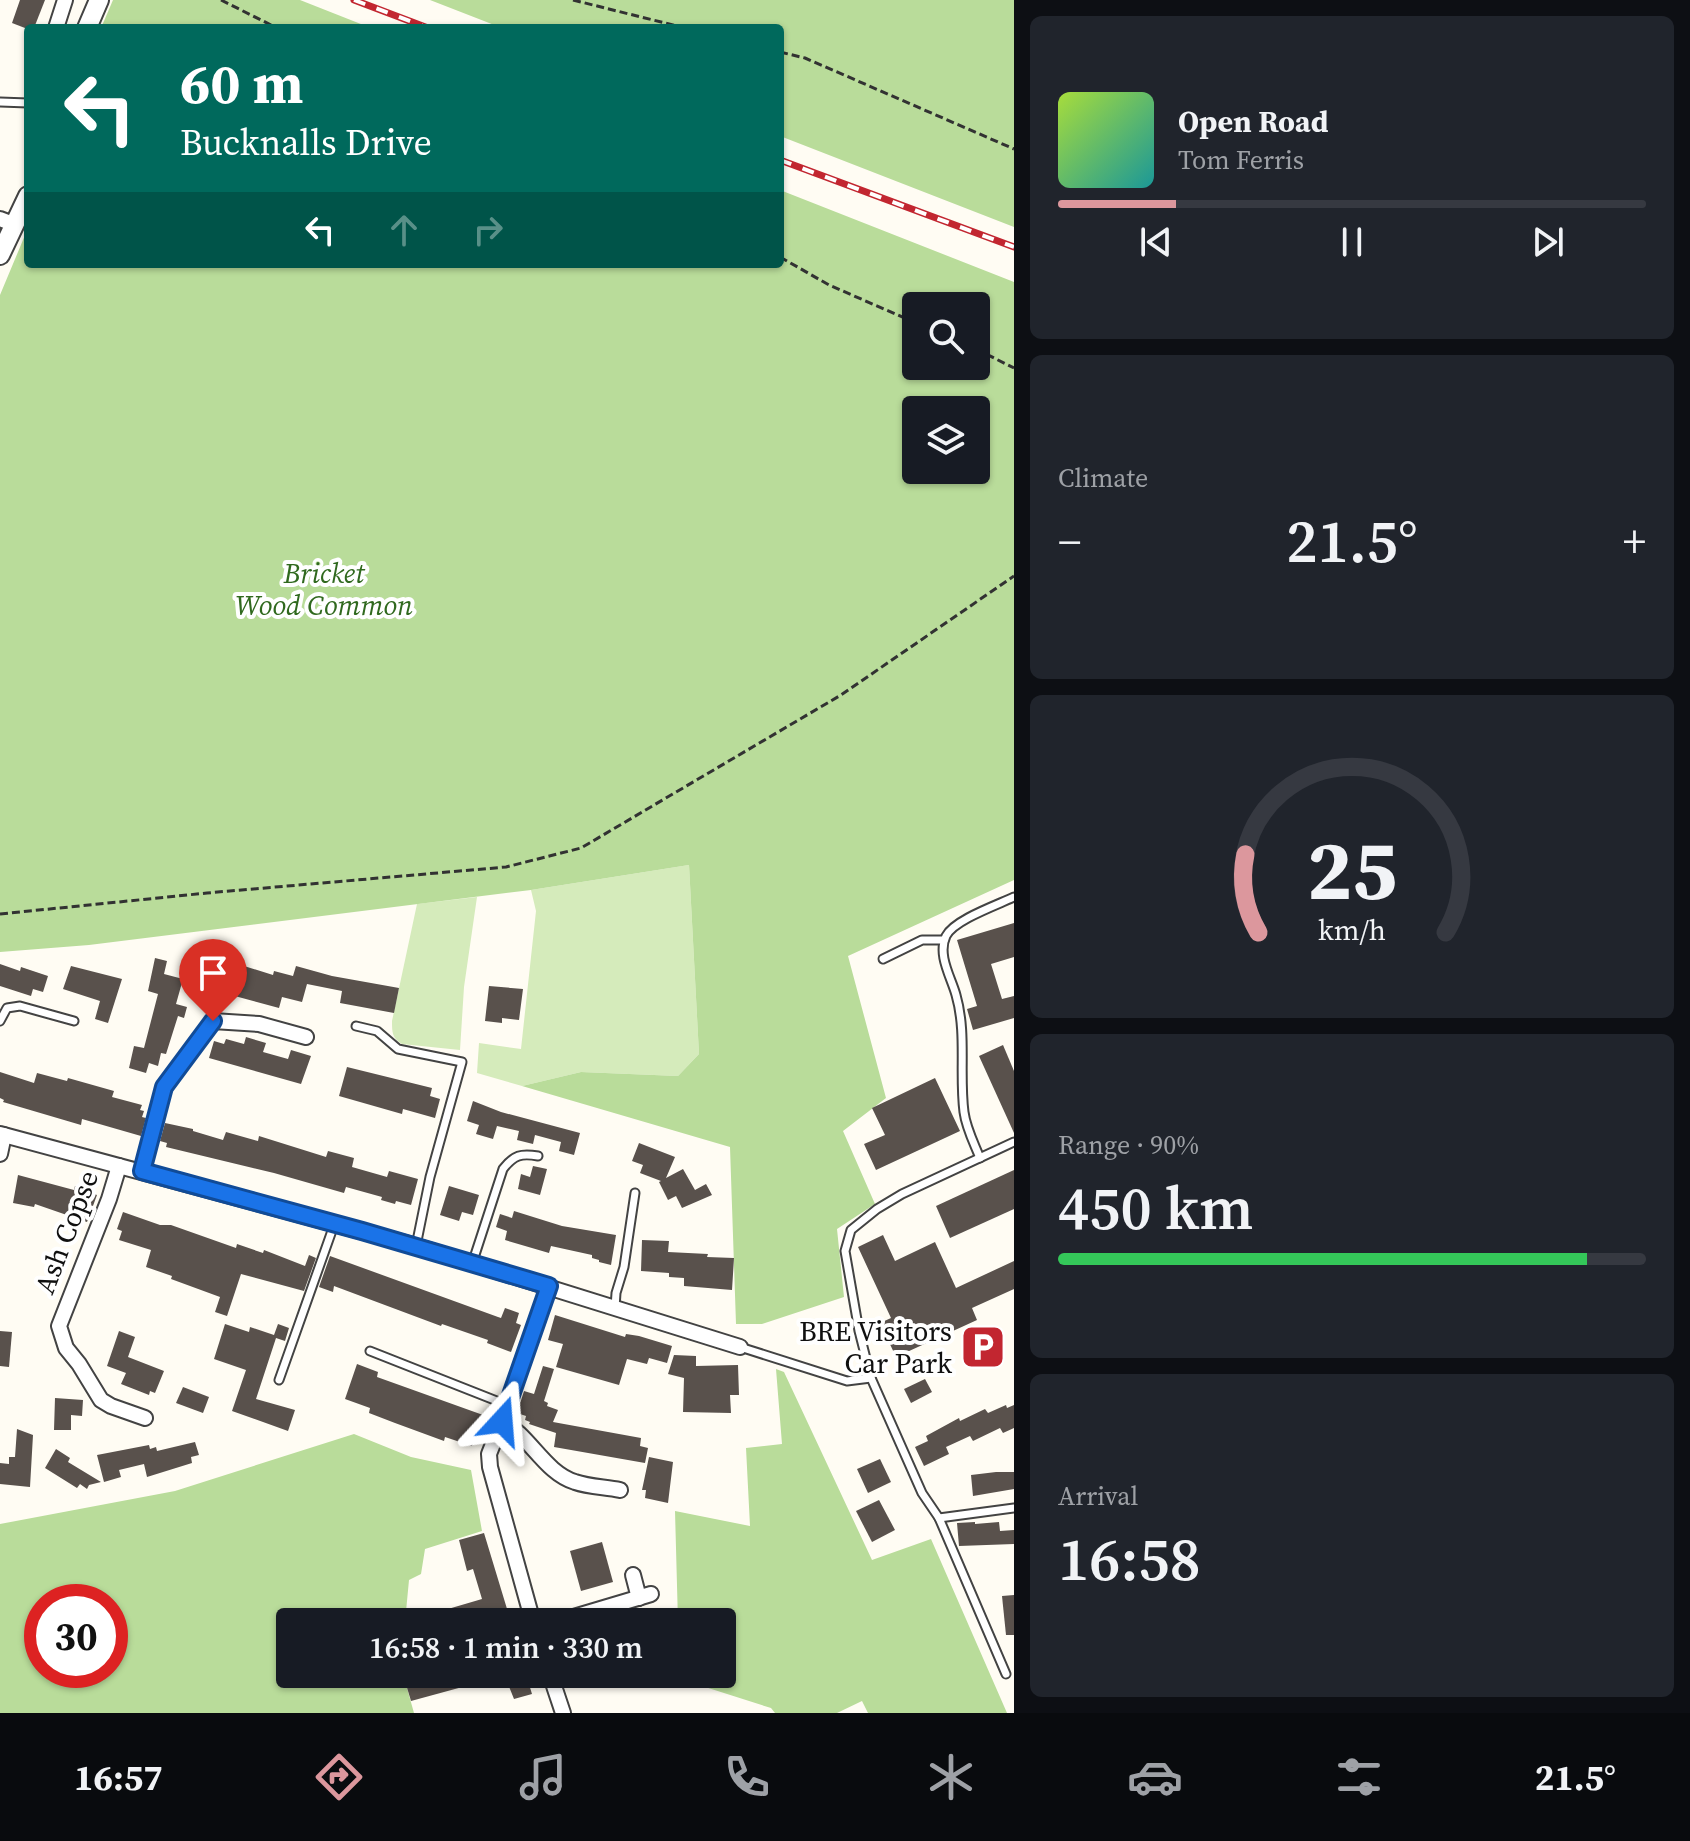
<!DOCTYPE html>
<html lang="en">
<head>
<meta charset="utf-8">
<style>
	body { margin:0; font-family:"Source Serif 4",serif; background:#20242c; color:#f1f3f6; height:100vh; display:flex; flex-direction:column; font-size:30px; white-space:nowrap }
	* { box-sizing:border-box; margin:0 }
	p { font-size:26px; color:#9ea1a6 }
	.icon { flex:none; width:44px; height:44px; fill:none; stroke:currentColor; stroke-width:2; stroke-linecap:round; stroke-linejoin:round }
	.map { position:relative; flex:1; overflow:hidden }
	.panel { display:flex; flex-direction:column; gap:16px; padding:16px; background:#0d0f14; width:676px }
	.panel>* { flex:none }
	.guide { position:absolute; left:24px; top:24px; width:760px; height:244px; border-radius:8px; box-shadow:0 2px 6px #0004; background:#00695c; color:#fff; overflow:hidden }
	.fabs { position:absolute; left:902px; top:292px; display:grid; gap:16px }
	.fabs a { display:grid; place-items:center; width:88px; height:88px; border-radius:8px; background:#171b24; box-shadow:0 2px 6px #0004; font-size:40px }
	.speed { position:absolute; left:24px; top:1584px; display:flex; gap:16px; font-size:40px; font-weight:700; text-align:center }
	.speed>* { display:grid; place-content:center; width:104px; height:104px; border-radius:50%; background:#171b24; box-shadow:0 2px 6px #0004; line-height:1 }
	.speed .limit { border:12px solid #d22; background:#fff; color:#111 }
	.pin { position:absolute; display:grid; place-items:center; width:68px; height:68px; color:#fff; margin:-82px -34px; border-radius:50% 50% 50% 0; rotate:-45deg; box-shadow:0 0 8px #0007 }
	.pin .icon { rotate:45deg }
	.me { position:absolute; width:88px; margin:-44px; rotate:19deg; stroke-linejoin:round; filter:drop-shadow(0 0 6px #0008) }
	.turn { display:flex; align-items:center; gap:28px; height:168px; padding:0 24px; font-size:36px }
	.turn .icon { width:104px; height:104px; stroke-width:2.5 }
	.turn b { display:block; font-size:56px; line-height:68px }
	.lanes { display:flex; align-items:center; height:76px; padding:0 24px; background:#0003; justify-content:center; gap:40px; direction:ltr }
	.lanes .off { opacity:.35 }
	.big { font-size:60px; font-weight:600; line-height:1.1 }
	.panel .card { flex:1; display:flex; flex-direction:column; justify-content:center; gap:12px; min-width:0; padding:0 28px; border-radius:12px; background:#20242c }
	.panel .dial { align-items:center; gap:0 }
	.dial svg { height:208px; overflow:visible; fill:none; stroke:#363941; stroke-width:7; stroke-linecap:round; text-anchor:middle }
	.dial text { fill:#f1f3f6; stroke:none }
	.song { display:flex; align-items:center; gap:24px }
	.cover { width:96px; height:96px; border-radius:12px; background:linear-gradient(135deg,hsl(80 70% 55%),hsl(180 70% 35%)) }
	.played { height:8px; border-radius:4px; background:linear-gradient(90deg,#dc979d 20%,#363941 20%) }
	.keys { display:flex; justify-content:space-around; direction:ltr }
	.heat { display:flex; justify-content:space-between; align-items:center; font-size:44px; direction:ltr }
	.charge { height:12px; border-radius:6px; background:linear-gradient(90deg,#34c759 90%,#363941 0) }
	.trip { position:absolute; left:276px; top:1608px; width:460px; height:80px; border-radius:8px; background:#171b24; box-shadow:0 2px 6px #0004; font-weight:600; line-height:80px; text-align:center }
	.menu { display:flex; height:128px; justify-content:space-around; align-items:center; background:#090b0e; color:#9ea1a6 }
	.menu .icon { width:56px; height:56px }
	.menu .on { color:#dc979d }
	.menu b { font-size:36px; color:#f1f3f6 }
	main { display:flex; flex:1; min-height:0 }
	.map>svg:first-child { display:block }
	.green { fill:#d5ebbb }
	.forest { fill:#b9dc9a; fill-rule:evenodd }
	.building { fill:#59514c }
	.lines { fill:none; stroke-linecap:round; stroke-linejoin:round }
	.service-casing { stroke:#434343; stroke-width:11 }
	.minor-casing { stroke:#434343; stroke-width:18 }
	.tertiary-casing { stroke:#434343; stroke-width:22 }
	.path { stroke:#323232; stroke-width:3; stroke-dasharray:8 4; stroke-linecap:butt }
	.service { stroke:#fff; stroke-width:7 }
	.minor { stroke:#fff; stroke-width:14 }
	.tertiary { stroke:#fff; stroke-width:18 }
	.rail-casing { stroke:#c22630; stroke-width:7 }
	.rail { stroke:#fff; stroke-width:4; stroke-dasharray:12; stroke-linecap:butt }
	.route-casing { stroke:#114b97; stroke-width:20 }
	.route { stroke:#1a73e8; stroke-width:14 }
	.labels { text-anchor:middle; stroke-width:8; stroke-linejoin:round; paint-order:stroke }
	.park-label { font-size:28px; font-style:italic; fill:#30691e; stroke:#fff }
	.street-label { font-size:28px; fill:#101010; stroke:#fff }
	.poi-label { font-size:28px; fill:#101010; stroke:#fff; text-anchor:end }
</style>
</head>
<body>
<main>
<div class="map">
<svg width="1014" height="1713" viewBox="0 0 1014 1713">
	<rect width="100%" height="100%" fill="#fffcf3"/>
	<g class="green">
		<path d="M689,865L699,1054L678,1076L581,1072L522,1086L477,1073L479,1043L521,1049L536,911L531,890Z"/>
		<path d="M477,897L464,987L460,1050L402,1044C392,1038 392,1032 392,1021L417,904Z"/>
	</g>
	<g class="forest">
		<path d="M113,0H300L371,28H101Z"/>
		<path d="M430,0H1014V227L780,136V28H502Z"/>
		<path d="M780,190L1014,282V880L848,956L886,1098L843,1131L875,1204L837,1229L844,1297L762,1324H736L730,1147L522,1086L581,1072L678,1076L699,1054L689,865L531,890L89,945L0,952V295L28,228V264H780ZM916,306H976V366H916ZM916,410H976V470H916Z"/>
		<path d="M776,1369L784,1372L872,1560L931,1539L1007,1713H868L862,1701L837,1713H775L771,1708L680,1679V1674H722V1622H678L675,1511L750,1526L746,1448L782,1444Z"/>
		<path d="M354,1434L411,1457L471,1470L482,1531L425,1549L421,1574L409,1580L405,1622H290V1674H403L414,1713H0V1524L175,1491ZM110,1602V1670H42V1602Z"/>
	</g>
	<g class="building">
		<path d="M20,0H45L34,28H25L12,23Z"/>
		<path d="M1014,923V957L991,964L1002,999L1014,996V1018L973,1030L967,1009L977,1006L957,940Z"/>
		<path d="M203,957L214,960L213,962L242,971L244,966L273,975L274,971L293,976L296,966L332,976L399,988L394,1013L340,1003L342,991L307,984L302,1002L282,997L279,1008L220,992L206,986L208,980L197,977Z"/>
		<path d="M155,958L167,961L164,974L183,979L176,1004L187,1007L184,1018L178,1016L166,1054L161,1053L158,1066L149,1063L146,1073L129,1068L134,1046L144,1048L158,994L148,991Z"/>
		<path d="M0,964L20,971L21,967L48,976L43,992L33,989L31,996L0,986Z"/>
		<path d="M71,966L122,979L108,1023L95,1019L100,1001L63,989Z"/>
		<path d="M489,986L523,989L519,1020L502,1018V1023L485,1021Z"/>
		<path d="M246,1037L266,1043L263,1052L288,1059L291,1050L311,1056L301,1084L209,1058L214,1041L224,1044L226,1039L244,1044Z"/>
		<path d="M1003,1045L1014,1071V1133L979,1056Z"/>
		<path d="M347,1067L432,1088L430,1096L440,1099L435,1118L403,1109L402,1114L339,1096Z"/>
		<path d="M0,1072L34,1083L37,1073L67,1081L68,1078L114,1091L112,1097L142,1105L140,1110L144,1111L142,1117L146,1118L141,1136L82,1119L81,1125L3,1102L4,1100L0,1098Z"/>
		<path d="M935,1078L960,1131L876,1170L864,1144L885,1135L872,1108Z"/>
		<path d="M473,1101L501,1112L580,1133L574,1155L559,1151L561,1142L535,1135L533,1144L517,1140L519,1131L497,1126L493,1139L476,1134L479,1125L467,1121Z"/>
		<path d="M165,1123L193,1129V1131L223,1140L226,1132L258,1141L259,1136L326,1157L328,1151L354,1158L352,1167L387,1177L389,1171L418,1179L411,1205L396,1201L395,1204L381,1200L382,1197L346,1187L344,1193L274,1173L166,1147L167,1143L160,1141Z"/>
		<path d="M639,1143L675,1157L666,1178L683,1169L695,1190L706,1184L712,1195L682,1208L676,1196L668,1200L659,1182L661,1181L640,1173L643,1165L632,1161Z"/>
		<path d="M533,1166L547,1169L540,1195L518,1189L521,1174L530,1177Z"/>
		<path d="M1014,1170V1209L950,1238L936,1206Z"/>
		<path d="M18,1175L74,1190L75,1186L97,1195L87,1222L35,1204L34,1207L13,1203Z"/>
		<path d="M449,1186L479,1195L473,1215L462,1212L459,1221L440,1215Z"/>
		<path d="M514,1211L562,1226L616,1235L611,1265L599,1262V1260L592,1258V1255L551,1246L549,1253L505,1240L507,1231L496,1227L500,1214L512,1218Z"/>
		<path d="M123,1212L160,1225H171L236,1248L237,1244L263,1253L264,1250L305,1266L309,1255L316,1258L304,1291L241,1274L227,1316L215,1312L220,1297L171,1279L172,1276L146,1267L151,1250L119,1240L122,1231L117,1229Z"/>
		<path d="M883,1235L895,1261L935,1242L956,1288L1014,1261V1289L972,1308L977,1320L896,1357L880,1323L891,1318L858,1247Z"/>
		<path d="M642,1240L669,1241L668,1252L708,1254L707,1257L734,1258L732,1290L684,1286V1278L669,1277V1273L641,1271Z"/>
		<path d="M330,1256L498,1317L501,1318L505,1308L519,1313L516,1323L521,1325L511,1352L487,1343L488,1340L442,1324L441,1326L334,1286L333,1292L319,1287Z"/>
		<path d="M555,1315L625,1337L626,1334L639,1336L672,1346L667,1363L649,1358L647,1364L627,1359L619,1385L556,1367L563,1344L548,1340Z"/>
		<path d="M225,1324L249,1332L250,1327L274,1335L278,1324L289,1328L285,1341L276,1338L256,1399L295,1410L288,1431L232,1411L246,1370L214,1359Z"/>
		<path d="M0,1331L12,1332L9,1367L0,1366Z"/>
		<path d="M119,1331L135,1337L128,1357L164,1371L155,1393L150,1391L149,1395L121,1384L126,1373L107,1366Z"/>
		<path d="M674,1355L696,1356V1366L738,1365L739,1395H730L731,1413L683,1412L684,1378L668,1374Z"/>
		<path d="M357,1364L378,1372L377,1377L483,1415L472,1446L445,1437L444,1441L395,1423L369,1413L370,1408L345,1399Z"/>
		<path d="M543,1366L554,1369L544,1401L548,1403L547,1406L558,1410L553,1422L641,1438L640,1446L648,1448L645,1463L554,1447L556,1433L529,1424L530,1422L525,1420L526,1416L517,1413L524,1391L534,1394Z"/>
		<path d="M925,1379L932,1392L911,1403L904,1389Z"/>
		<path d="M183,1387L209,1397L203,1413L176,1403Z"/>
		<path d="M55,1398L83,1400L82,1416L71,1415V1430H54Z"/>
		<path d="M1006,1405L1007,1408L1014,1405V1428L1003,1433L1000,1428L973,1441L970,1436L946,1447L949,1454L924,1466L915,1447L928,1441L926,1436L959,1418L960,1421L985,1409L988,1413Z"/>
		<path d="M17,1429L33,1435L30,1487L0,1484V1463L9,1464V1457H15Z"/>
		<path d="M195,1442L199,1455L191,1457L192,1463L147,1477L144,1464L119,1470L121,1477L104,1482L97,1455L149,1445L150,1449L156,1447L157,1451Z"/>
		<path d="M56,1449L70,1458L68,1462L101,1482L89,1485L87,1489L80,1484L77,1488L45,1468Z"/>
		<path d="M649,1457L673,1462L668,1503L645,1498L646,1490H642Z"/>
		<path d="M880,1459L891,1482L868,1493L857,1469Z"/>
		<path d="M996,1472H1014V1489L973,1496L971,1475Z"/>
		<path d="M879,1500L895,1530L872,1542L856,1511Z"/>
		<path d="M975,1522V1524L999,1522L1000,1531L1014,1530V1544L959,1546L957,1523Z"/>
		<path d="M484,1533L511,1622H415L414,1619L482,1599L473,1569L467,1571L459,1540Z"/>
		<path d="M602,1542L613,1582L581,1591L570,1551Z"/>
		<path d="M1014,1595V1635H1006L1002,1596Z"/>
		<path d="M430,1674H498L499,1677L411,1701L405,1681Z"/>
		<path d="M504,1674H540V1677L528,1681L532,1694L514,1699Z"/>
	</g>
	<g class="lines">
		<g class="service-casing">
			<g id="service">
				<path d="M0,102L28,103"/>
				<path d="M883,959L922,940H944"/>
				<path d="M0,1021L7,1008L20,1006L74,1021"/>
				<path d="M356,1026L377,1031L398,1049L462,1062L430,1177L416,1246"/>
				<path d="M1014,1142L902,1194L877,1209L851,1230L845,1251L859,1331L871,1378L922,1493L939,1518L1014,1508"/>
				<path d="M980,1158C974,1143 966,1128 964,1112C959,1073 967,1033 956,995C951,977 937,955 946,936C954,920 997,905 1014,897"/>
				<path d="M472,1264L503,1169C514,1155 521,1153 538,1156"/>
				<path d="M615,1308L616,1293L624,1267L635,1193"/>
				<path d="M740,1347L847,1381L871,1378"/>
				<path d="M370,1351L507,1405"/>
				<path d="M279,1380L334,1225"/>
				<path d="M939,1518L1006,1674"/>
			</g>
		</g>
		<g class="minor-casing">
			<g id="minor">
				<path d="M56,28L65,0"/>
				<path d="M0,219L13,224"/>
				<path d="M0,1134L416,1246L740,1347"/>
				<path d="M0,1154L4,1135"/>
				<path d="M119,1166L109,1199L59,1326L66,1348L79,1364L101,1400L111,1406L145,1418"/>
				<path d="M142,1171L164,1087L213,1021L259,1024L306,1037"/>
				<path d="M549,1286L502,1421C530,1436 545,1473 575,1482C589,1487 606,1487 620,1490"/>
				<path d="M502,1421L489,1454L490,1467L533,1622"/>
				<path d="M633,1575L639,1598"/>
				<path d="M557,1622L651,1594"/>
				<path d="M550,1674L563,1713"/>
			</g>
		</g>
		<g class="tertiary-casing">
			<g id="tertiary">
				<path d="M87,28L99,0"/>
				<path d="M0,255L28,196"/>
			</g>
		</g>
		<g class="path">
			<path d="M221,0L277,28"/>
			<path d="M573,0L685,28"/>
			<path d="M780,52L805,58L1014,149"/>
			<path d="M780,257L829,285L916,323"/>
			<path d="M976,349L1014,368"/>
			<path d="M0,914L207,893L506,867L581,848L841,695L1014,576"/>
		</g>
		<use href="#service" class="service"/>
		<use href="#minor" class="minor"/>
		<use href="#tertiary" class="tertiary"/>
		<g class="rail-casing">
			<g id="rail">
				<path d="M354,0L428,28"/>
				<path d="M780,160L1014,247"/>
			</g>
		</g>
		<use href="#rail" class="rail"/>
	</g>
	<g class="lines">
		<g class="route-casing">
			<path id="route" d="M213,1021L164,1087L142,1171L362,1231L549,1286L502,1421"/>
		</g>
		<use href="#route" class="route"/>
	</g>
	<defs>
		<g id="parking-square" transform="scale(2.3)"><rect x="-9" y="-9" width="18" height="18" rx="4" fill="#c22630" stroke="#fff"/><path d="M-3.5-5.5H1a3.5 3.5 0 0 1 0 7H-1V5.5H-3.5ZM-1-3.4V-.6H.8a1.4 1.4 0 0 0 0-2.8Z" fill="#fff"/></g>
	</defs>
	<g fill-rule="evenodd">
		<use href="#parking-square" x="983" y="1347"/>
	</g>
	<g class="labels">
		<g class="park-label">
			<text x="324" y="583">Bricket<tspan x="324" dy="32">Wood Common</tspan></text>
		</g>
		<g class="street-label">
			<text transform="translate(66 1232) rotate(-69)" y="10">Ash Copse</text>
		</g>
		<g class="poi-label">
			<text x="952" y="1341">BRE Visitors<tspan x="952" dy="32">Car Park</tspan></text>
		</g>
	</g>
</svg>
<div class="fabs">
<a><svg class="icon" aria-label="search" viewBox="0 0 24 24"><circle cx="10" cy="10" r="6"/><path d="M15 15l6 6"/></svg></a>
<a><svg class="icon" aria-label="layers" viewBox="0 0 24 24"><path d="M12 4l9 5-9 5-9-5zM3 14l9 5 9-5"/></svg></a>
</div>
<div class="speed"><div class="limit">30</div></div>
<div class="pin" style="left:213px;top:1021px;background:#d93025"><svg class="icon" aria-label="arrive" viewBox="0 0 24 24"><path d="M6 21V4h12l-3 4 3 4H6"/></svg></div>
<svg class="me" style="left:502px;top:1421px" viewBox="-20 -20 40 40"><path d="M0-17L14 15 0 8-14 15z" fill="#1a73e8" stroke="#fff" stroke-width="4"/></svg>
<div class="trip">16:58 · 1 min · 330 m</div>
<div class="guide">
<div class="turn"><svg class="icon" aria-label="left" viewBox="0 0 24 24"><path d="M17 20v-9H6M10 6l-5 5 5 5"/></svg><div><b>60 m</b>Bucknalls Drive</div></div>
<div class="lanes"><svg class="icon" aria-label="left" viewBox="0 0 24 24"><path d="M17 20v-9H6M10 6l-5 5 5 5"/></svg><svg class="icon off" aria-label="ahead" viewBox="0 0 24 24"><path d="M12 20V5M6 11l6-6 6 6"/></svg><svg class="icon off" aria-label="right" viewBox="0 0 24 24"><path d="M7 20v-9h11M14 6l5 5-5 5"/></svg></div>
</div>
</div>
<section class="panel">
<div class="card">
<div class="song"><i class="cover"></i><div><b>Open Road</b><p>Tom Ferris</p></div></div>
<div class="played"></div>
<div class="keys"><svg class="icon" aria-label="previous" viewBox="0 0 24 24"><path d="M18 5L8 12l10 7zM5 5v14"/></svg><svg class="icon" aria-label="pause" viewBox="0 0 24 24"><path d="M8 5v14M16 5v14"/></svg><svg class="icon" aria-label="next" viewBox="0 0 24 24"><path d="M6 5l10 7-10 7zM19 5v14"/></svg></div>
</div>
<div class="card"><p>Climate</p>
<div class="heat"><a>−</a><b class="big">21.5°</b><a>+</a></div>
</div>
<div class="card dial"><svg viewBox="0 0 100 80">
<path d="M14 69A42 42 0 1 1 86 69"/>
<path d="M14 69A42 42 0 0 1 9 39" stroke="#dc979d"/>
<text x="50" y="56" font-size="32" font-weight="700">25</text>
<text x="50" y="72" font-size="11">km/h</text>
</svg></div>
<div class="card"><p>Range · 90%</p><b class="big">450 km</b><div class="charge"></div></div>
<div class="card"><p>Arrival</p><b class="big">16:58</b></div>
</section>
</main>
<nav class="menu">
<b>16:57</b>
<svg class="icon on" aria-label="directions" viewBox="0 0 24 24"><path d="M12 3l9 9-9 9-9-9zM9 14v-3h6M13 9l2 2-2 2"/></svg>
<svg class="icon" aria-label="music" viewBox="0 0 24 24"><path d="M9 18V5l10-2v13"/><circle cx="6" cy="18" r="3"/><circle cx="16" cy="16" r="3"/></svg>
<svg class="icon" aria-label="phone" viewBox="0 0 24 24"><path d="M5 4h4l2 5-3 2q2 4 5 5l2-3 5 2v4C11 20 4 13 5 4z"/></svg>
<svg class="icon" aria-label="climate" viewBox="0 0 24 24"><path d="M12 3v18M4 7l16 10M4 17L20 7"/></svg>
<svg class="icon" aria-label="car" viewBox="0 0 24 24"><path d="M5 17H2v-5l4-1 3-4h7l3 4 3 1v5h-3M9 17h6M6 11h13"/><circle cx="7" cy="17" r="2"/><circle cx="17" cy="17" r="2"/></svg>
<svg class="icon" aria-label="filters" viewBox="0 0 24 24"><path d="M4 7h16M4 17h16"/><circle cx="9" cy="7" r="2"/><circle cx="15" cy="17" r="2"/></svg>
<b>21.5°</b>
</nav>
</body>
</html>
